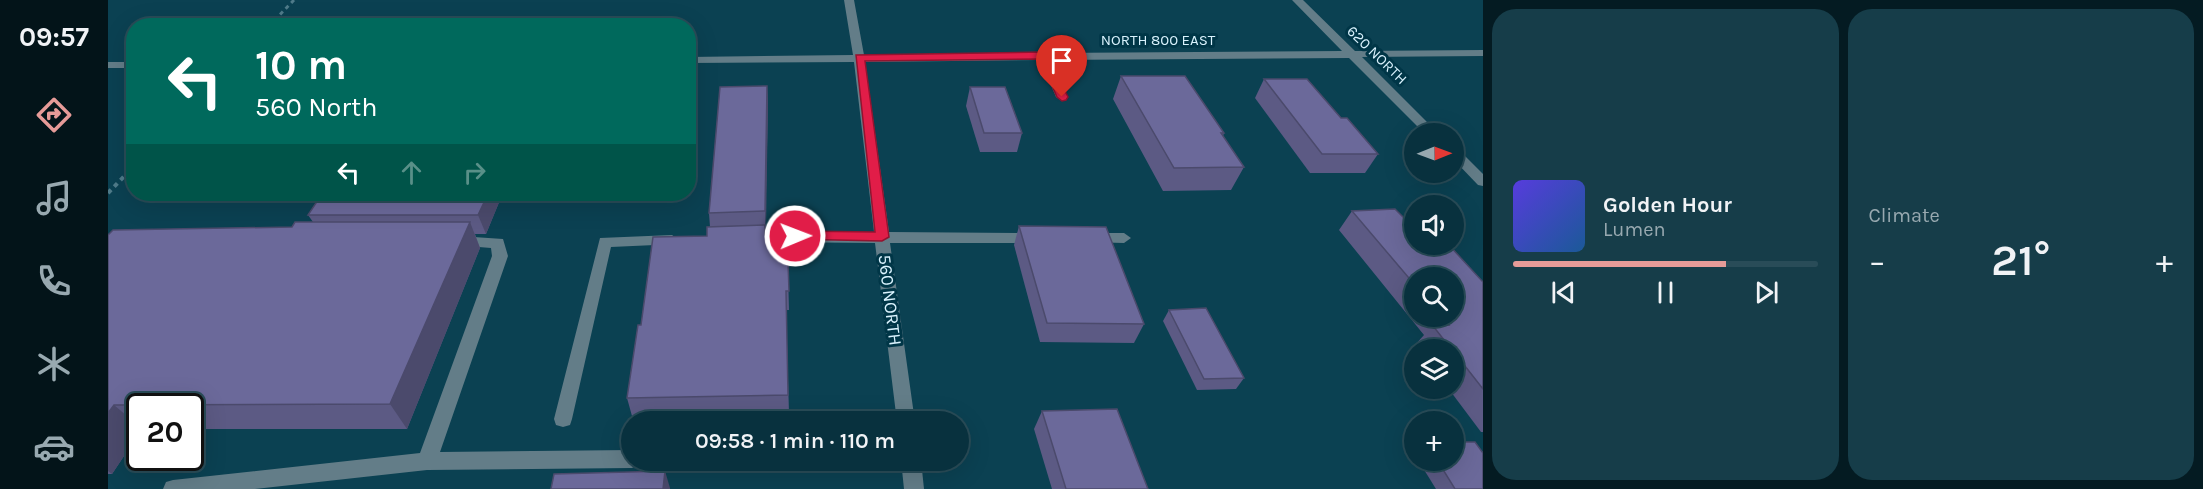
<!DOCTYPE html>
<html lang="en">
<head>
<meta charset="utf-8">
<style>
	body { margin:0; font-family:Karla,sans-serif; background:#163d49; color:#f1f3f6; height:100vh; display:flex; flex-direction:column; font-size:22px; white-space:nowrap }
	* { box-sizing:border-box; margin:0 }
	p { font-size:20px; color:#98a9b0 }
	.icon { flex:none; width:33px; height:33px; fill:none; stroke:currentColor; stroke-width:2; stroke-linecap:round; stroke-linejoin:round }
	.map { position:relative; flex:1; overflow:hidden }
	.panel { display:flex; flex-direction:column; gap:9px; padding:9px; background:#041b22; width:720px }
	.panel>* { flex:none }
	.top-card { position:absolute; left:18px; top:18px; width:570px; height:183px; border-radius:24px; box-shadow:0 6px 24px #0002,0 0 0 2px #294c58; background:#00695c; color:#fff; overflow:hidden }
	.needle { width:39px; rotate:89deg }
	.buttons { position:absolute; left:1296px; top:123px; display:grid; gap:12px }
	.buttons a { display:grid; place-items:center; width:60px; height:60px; border-radius:50%; background:#08313e; box-shadow:0 6px 24px #0002,0 0 0 2px #294c58; font-size:30px }
	.speed { position:absolute; left:18px; top:393px; display:flex; gap:12px; font-size:30px; font-weight:700; text-align:center }
	.speed>* { display:grid; place-content:center; width:78px; height:78px; border-radius:50%; background:#08313e; box-shadow:0 6px 24px #0002,0 0 0 2px #294c58; line-height:1 }
	.speed .limit { border:3px solid #111; border-radius:9px; background:#fff; color:#111 }
	.pin { position:absolute; display:grid; place-items:center; width:51px; height:51px; color:#fff; margin:-62px -26px; border-radius:50% 50% 50% 0; rotate:-45deg; box-shadow:0 0 6px #0007 }
	.pin .icon { rotate:45deg }
	.me { position:absolute; width:66px; margin:-33px; rotate:89deg; stroke-linejoin:round; filter:drop-shadow(0 0 4px #0008) }
	.turn { display:flex; align-items:center; gap:21px; height:126px; padding:0 30px; font-size:27px }
	.turn .icon { width:78px; height:78px; stroke-width:2.5 }
	.turn b { display:block; font-size:42px; line-height:51px }
	.lanes { display:flex; align-items:center; height:57px; padding:0 30px; background:#0003; justify-content:center; gap:30px; direction:ltr }
	.lanes .off { opacity:.35 }
	.big { font-size:45px; font-weight:600; line-height:1.1 }
	.panel .card { flex:1; display:flex; flex-direction:column; justify-content:center; gap:9px; min-width:0; padding:0 21px; border-radius:24px; background:#163d49 }
	.song { display:flex; align-items:center; gap:18px }
	.cover { width:72px; height:72px; border-radius:9px; background:linear-gradient(135deg,hsl(250 70% 55%),hsl(210 70% 35%)) }
	.played { height:6px; border-radius:3px; background:linear-gradient(90deg,#e69b98 70%,#294c58 70%) }
	.keys { display:flex; justify-content:space-around; direction:ltr }
	.heat { display:flex; justify-content:space-between; align-items:center; font-size:33px; direction:ltr }
	.panel .tiles { flex:1; display:grid; gap:9px; grid-template-columns:repeat(2,1fr) }
	.trip { position:absolute; left:513px; top:411px; width:348px; height:60px; border-radius:30px; background:#08313e; box-shadow:0 6px 24px #0002,0 0 0 2px #294c58; font-weight:600; line-height:60px; text-align:center }
	main { display:flex; flex:1; min-height:0 }
	.tab-bar { display:flex; flex-direction:column; width:108px; justify-content:space-around; align-items:center; background:#031419; color:#98a9b0 }
	.tab-bar .icon { width:42px; height:42px }
	.tab-bar .current { color:#e69b98 }
	.tab-bar b { font-size:27px; color:#f1f3f6 }
	.map>svg:first-child { display:block }
	.lines { fill:none; stroke-linecap:round; stroke-linejoin:round }
	.path-far1 { stroke:#4f7b8a; stroke-width:3; stroke-dasharray:4 4; stroke-linecap:butt }
	.path { stroke:#4f7b8a; stroke-width:4; stroke-dasharray:4.5 4.5; stroke-linecap:butt }
	.minor { fill:#637d88; fill-rule:evenodd }
	.wall { fill:#5c5a84; fill-rule:evenodd }
	.shaded-wall { fill:#4b4a6c }
	.building { fill:#6b699a; stroke:#4b4a6c; stroke-width:1.5 }
	.route { fill:#e11d48; stroke:#92132f; stroke-width:1.5 }
	.labels { text-anchor:middle; stroke-width:6; stroke-linejoin:round; paint-order:stroke }
	.far-street-label { font-size:15px; fill:#d9f2fd; stroke:#003647 }
	.street-label { font-size:18px; fill:#d9f2fd; stroke:#003647 }
</style>
</head>
<body>
<main>
<nav class="tab-bar">
<b>09:57</b>
<svg class="icon current" aria-label="directions" viewBox="0 0 24 24"><path d="M12 3l9 9-9 9-9-9zM9 14v-3h6M13 9l2 2-2 2"/></svg>
<svg class="icon" aria-label="music" viewBox="0 0 24 24"><path d="M9 18V5l10-2v13"/><circle cx="6" cy="18" r="3"/><circle cx="16" cy="16" r="3"/></svg>
<svg class="icon" aria-label="phone" viewBox="0 0 24 24"><path d="M5 4h4l2 5-3 2q2 4 5 5l2-3 5 2v4C11 20 4 13 5 4z"/></svg>
<svg class="icon" aria-label="climate" viewBox="0 0 24 24"><path d="M12 3v18M4 7l16 10M4 17L20 7"/></svg>
<svg class="icon" aria-label="car" viewBox="0 0 24 24"><path d="M5 17H2v-5l4-1 3-4h7l3 4 3 1v5h-3M9 17h6M6 11h13"/><circle cx="7" cy="17" r="2"/><circle cx="17" cy="17" r="2"/></svg>
</nav>
<div class="map">
<svg width="1375" height="489" viewBox="0 0 1375 489">
	<rect width="100%" height="100%" fill="#0b4152"/>
	<g class="lines">
		<path class="path-far1" d="M161,26L186,0"/>
		<path class="path" d="M0,193L26,166"/>
		<g class="minor">
			<path d="M736,0H746L756,55L930,54L935,52L940,53L1234,51L1184,0H1195L1247,51L1375,50V56L1254,57L1331,134H1317L1241,58L943,60L960,97L954,101L948,97L932,60L757,62L781,232L927,233L934,238L927,243H782L807,422H789L767,243L660,242L653,237L660,232H766L746,62L580,63V57L745,55Z"/>
			<rect x="0" y="62" width="26" height="6"/>
			<path d="M1346,149L1351,150L1375,174V186L1370,185L1346,160Z"/>
			<path d="M984,233H1016L1023,238L1016,243L979,242L977,238L979,234Z"/>
			<path d="M564,235L571,240L569,244L503,247L464,419L462,425L455,427L448,425L446,419L492,238Z"/>
			<path d="M351,236L395,239L400,256L332,452L524,450V460H533L531,465L524,468L319,470L147,489H55L58,482L65,480L312,453L384,256L383,248L346,245L344,241L346,237Z"/>
			<path d="M793,460H813L816,489H796Z"/>
		</g>
	</g>
	<g class="wall">
		<path d="M1013,76L1116,133L1115,136L1136,167L1123,190L1055,191L1005,99Z"/>
		<path d="M1156,79L1233,118L1270,154L1257,173H1202L1147,98Z"/>
		<path d="M659,86L660,105L657,235L679,234L681,310H678L681,413L524,416L519,398L533,325L599,236L602,227L601,213Z"/>
		<path d="M862,87L914,133L909,152H872L858,106Z"/>
		<path d="M214,194H412L410,200H392L378,234H367L372,248L299,429H82V406H32V432L4,474H0V235L184,227L205,222L200,215Z"/>
		<path d="M1244,211L1302,224L1375,282V432H1373L1340,388H1346V350H1311L1307,345L1316,335L1231,230ZM1306,278L1346,316H1306Z"/>
		<path d="M911,226L1036,324L1026,343L932,342L906,245Z"/>
		<path d="M1061,310L1136,378L1128,389L1089,390L1055,321Z"/>
		<path d="M934,411L1040,489H944L926,429Z"/>
		<path d="M1310,460H1346L1375,489H1328Z"/>
	</g>
	<g class="shaded-wall">
		<path d="M659,86L660,105L658,230L657,211Z"/>
		<path d="M380,194H390L392,200L378,234L370,215Z"/>
		<path d="M408,194H412L410,200Z"/>
		<path d="M362,222L372,248L299,429L282,404Z"/>
		<path d="M6,405L32,427V432L4,474L0,471V413Z"/>
		<path d="M557,471L562,488V489H555Z"/>
	</g>
	<g class="building">
		<path d="M1013,76H1077L1116,133H1113L1136,167L1066,168Z"/>
		<path d="M1156,79H1199L1233,118H1239L1270,154H1214Z"/>
		<path d="M659,86L657,211L601,213L612,87Z"/>
		<path d="M862,87H897L914,133H876Z"/>
		<path d="M214,194H380L370,215H200Z"/>
		<path d="M1287,209L1302,224H1306V244H1340L1375,282V389L1346,352V350H1344L1325,326L1341,325L1334,316H1346V278H1306V284L1244,211Z"/>
		<path d="M187,222H362L282,404L6,405L0,413V235L5,230L184,227Z"/>
		<path d="M657,225V235L679,234L681,291H678L680,395L519,398L530,325H533L545,237L599,236V227Z"/>
		<path d="M911,226L998,227L1036,324L939,323Z"/>
		<path d="M1098,308L1136,378L1096,379L1061,310Z"/>
		<path d="M1009,409L1040,489H958L934,411Z"/>
		<path d="M1346,442H1367L1375,453V489H1347L1329,460H1346Z"/>
		<path d="M557,471L555,489H443L446,474Z"/>
	</g>
	<path class="route" d="M935,52L940,56L960,97L958,100L954,101L949,97L932,59L757,61L781,237L774,241L682,239L680,236L682,233L687,231L767,232L748,55Z"/>
	<g class="labels">
		<g class="far-street-label">
			<text x="1050" y="45">NORTH 800 EAST</text>
			<text transform="translate(1269 55) rotate(44)" y="5">620 NORTH</text>
		</g>
		<g class="street-label">
			<text transform="translate(782 300) rotate(83)" y="6">560 NORTH</text>
		</g>
	</g>
</svg>
<div class="buttons">
<a><svg class="needle" viewBox="-14 -14 28 28"><path d="M0-13l5 13h-10z" fill="#e53935"/><path d="M0 13l5-13h-10z" fill="#98a9b0"/></svg></a>
<a><svg class="icon" aria-label="sound" viewBox="0 0 24 24"><path d="M4 9h4l5-4v14l-5-4H4zM17 9q2 3 0 6"/></svg></a>
<a><svg class="icon" aria-label="search" viewBox="0 0 24 24"><circle cx="10" cy="10" r="6"/><path d="M15 15l6 6"/></svg></a>
<a><svg class="icon" aria-label="layers" viewBox="0 0 24 24"><path d="M12 4l9 5-9 5-9-5zM3 14l9 5 9-5"/></svg></a>
<a>+</a>
</div>
<div class="speed"><div class="limit">20</div></div>
<div class="pin" style="left:954px;top:97px;background:#d93025"><svg class="icon" aria-label="arrive" viewBox="0 0 24 24"><path d="M6 21V4h12l-3 4 3 4H6"/></svg></div>
<svg class="me" style="left:687px;top:236px" viewBox="-20 -20 40 40"><circle r="17" fill="#e11d48" stroke="#fff" stroke-width="3"/><path d="M0-11L8 9 0 5-8 9z" fill="#fff"/></svg>
<div class="trip">09:58 · 1 min · 110 m</div>
<div class="top-card">
<div class="turn"><svg class="icon" aria-label="left" viewBox="0 0 24 24"><path d="M17 20v-9H6M10 6l-5 5 5 5"/></svg><div><b>10 m</b>560 North</div></div>
<div class="lanes"><svg class="icon" aria-label="left" viewBox="0 0 24 24"><path d="M17 20v-9H6M10 6l-5 5 5 5"/></svg><svg class="icon off" aria-label="ahead" viewBox="0 0 24 24"><path d="M12 20V5M6 11l6-6 6 6"/></svg><svg class="icon off" aria-label="right" viewBox="0 0 24 24"><path d="M7 20v-9h11M14 6l5 5-5 5"/></svg></div>
</div>
</div>
<section class="panel">
<div class="tiles">
<div class="card">
<div class="song"><i class="cover"></i><div><b>Golden Hour</b><p>Lumen</p></div></div>
<div class="played"></div>
<div class="keys"><svg class="icon" aria-label="previous" viewBox="0 0 24 24"><path d="M18 5L8 12l10 7zM5 5v14"/></svg><svg class="icon" aria-label="pause" viewBox="0 0 24 24"><path d="M8 5v14M16 5v14"/></svg><svg class="icon" aria-label="next" viewBox="0 0 24 24"><path d="M6 5l10 7-10 7zM19 5v14"/></svg></div>
</div>
<div class="card"><p>Climate</p>
<div class="heat"><a>−</a><b class="big">21°</b><a>+</a></div>
</div>
</div>
</section>
</main>
</body>
</html>
